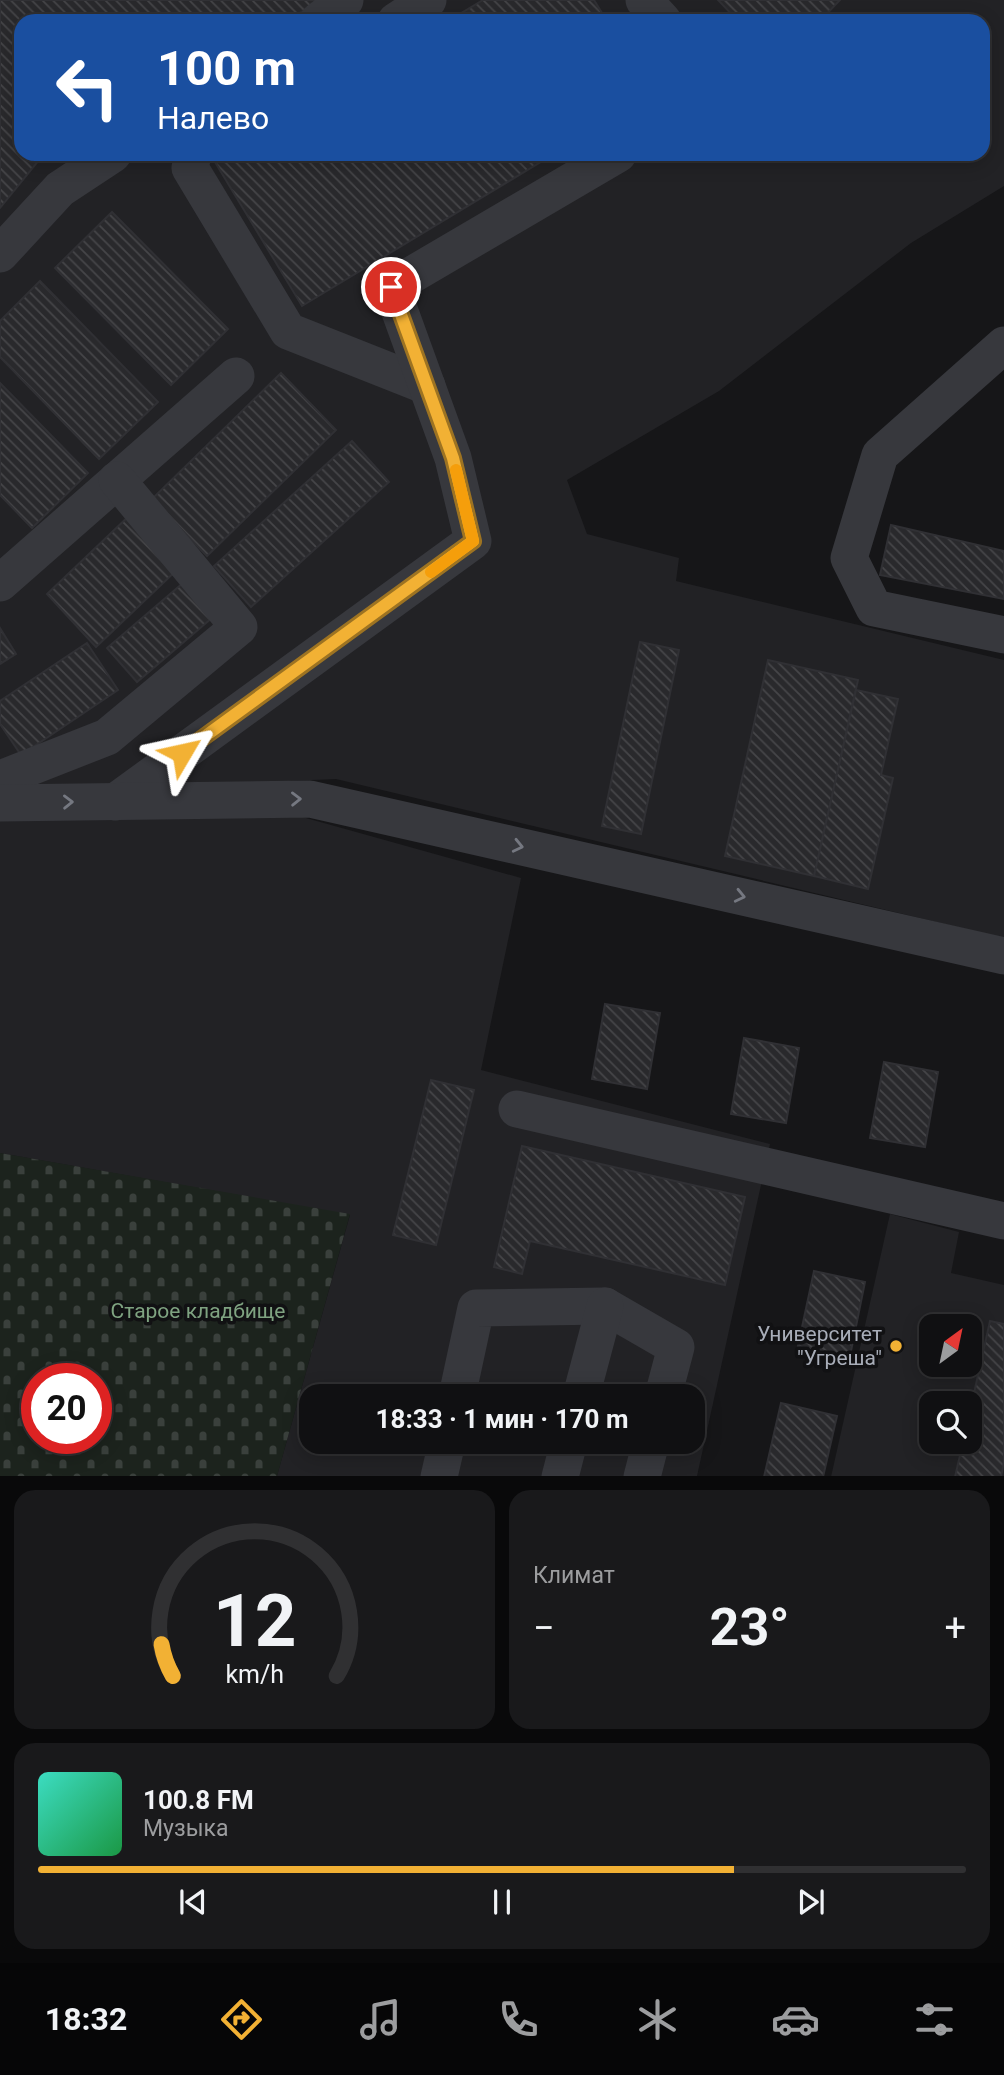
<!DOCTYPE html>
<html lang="ru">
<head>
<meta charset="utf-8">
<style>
	body { margin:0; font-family:Roboto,sans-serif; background:#19191b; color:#f1f3f6; height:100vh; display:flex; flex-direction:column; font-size:26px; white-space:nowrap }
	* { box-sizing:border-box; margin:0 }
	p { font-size:23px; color:#9c9d9f }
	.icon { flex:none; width:38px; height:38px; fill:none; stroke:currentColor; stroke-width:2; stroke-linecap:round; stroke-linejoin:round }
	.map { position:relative; height:1476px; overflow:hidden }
	.details { display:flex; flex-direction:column; gap:14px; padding:14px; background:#09090a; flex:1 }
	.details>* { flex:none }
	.hud { position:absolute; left:14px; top:14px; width:976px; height:147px; border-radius:21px; box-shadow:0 4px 18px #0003,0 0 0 2px #303032; background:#1a4fa0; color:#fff; overflow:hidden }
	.needle { width:46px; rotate:33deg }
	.fabs { position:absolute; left:919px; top:1314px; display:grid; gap:14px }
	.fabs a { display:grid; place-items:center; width:63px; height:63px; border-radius:14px; background:#101012; box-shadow:0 4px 18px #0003,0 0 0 2px #303032; font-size:35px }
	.speed { position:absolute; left:21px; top:1363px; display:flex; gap:14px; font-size:35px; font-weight:700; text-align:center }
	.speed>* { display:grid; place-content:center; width:91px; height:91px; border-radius:50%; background:#101012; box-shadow:0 4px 18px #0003,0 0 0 2px #303032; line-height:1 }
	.speed .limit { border:10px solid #d22; background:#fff; color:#111 }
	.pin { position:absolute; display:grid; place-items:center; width:60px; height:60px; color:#fff; margin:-30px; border:4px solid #fff; border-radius:50%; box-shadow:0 2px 7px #0007 }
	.me { position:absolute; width:77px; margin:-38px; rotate:54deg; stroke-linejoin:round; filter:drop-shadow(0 0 5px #0008) }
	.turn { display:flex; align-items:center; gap:24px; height:147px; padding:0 28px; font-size:32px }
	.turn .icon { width:91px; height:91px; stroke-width:2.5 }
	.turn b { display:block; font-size:49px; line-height:60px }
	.big { font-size:52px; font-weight:700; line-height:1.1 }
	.details .widget { flex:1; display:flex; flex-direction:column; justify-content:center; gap:10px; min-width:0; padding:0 24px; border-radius:21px; background:#19191b }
	.details .dial { align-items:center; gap:0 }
	.dial svg { height:182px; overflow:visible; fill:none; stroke:#303032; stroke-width:7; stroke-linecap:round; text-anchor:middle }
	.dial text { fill:#f1f3f6; stroke:none }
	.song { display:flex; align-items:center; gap:21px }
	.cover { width:84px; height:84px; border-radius:10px; background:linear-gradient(135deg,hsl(170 70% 55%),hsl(140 70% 35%)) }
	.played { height:7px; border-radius:4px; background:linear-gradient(90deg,#f2b134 75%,#303032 75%) }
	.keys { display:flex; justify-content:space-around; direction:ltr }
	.heat { display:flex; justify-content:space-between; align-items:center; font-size:38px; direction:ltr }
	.details .tiles { flex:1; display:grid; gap:14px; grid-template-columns:1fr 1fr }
	.widget:last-child { grid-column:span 2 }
	.trip { position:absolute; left:299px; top:1384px; width:406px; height:70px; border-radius:21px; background:#101012; box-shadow:0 4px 18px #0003,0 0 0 2px #303032; font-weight:700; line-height:70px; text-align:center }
	.dock { display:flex; height:112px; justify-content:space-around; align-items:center; background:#060607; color:#9c9d9f }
	.dock .icon { width:49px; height:49px }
	.dock .selected { color:#f2b134 }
	.dock b { font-size:32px; color:#f1f3f6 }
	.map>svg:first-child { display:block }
	.built { fill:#222225; fill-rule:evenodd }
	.cemetery { fill:url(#cemetery-stones); fill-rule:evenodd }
	.building { fill:url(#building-back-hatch); stroke:#303034; stroke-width:2 }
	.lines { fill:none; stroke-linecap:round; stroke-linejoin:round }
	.minor { stroke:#37383d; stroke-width:37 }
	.oneway { stroke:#757881 }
	.route-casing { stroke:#9d7322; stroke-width:18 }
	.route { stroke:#f2b134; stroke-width:12 }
	.slow { stroke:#f59e0b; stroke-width:12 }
	.poi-dot { fill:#f2b134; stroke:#111113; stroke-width:2.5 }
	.labels { text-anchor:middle; stroke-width:7; stroke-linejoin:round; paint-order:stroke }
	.park-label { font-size:21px; fill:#7fa381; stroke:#111113 }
	.poi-label { font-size:21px; fill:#a8adb8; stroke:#111113; text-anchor:end }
</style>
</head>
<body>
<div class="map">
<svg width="1004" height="1477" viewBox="0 0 1004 1477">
	<defs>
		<pattern id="cemetery-stones" width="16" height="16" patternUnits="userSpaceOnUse" patternTransform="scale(1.75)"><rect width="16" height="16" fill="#1c231d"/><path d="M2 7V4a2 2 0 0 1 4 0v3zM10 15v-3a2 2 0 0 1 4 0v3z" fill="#3a403c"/></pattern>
		<pattern id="building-back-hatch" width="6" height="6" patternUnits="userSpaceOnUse" patternTransform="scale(1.75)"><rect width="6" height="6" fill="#29292c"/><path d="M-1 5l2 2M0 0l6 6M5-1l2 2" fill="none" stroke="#454548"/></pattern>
	</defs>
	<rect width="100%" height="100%" fill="#161618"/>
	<g class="built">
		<path d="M0,0H1004V186L911,243L719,391L567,480L587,534L679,558L676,581L1004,660V938L336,779L0,793ZM21,21H984V154H21Z"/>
		<path d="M0,812L288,813L521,878L481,1070L770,1144L697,1476H277L350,1215L0,1153ZM312,1396H693V1442H312Z"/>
		<path d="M890,1214L959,1232L951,1273L1004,1285V1476L831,1477ZM931,1326H970V1365H931ZM931,1404H970V1442H931Z"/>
	</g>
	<path class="cemetery" d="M0,1153L350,1214L277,1476H0ZM37,1379H96V1438H37Z"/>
	<g class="building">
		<path d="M0,0H326L283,21H21V154H44L0,208Z"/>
		<path d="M483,0H594L607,21H448Z"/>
		<path d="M718,0H840L820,21H738Z"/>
		<path d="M229,154H554L302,306L215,162Z"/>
		<path d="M112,212L228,329L171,385L55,268Z"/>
		<path d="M40,281L158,402L99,459L0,357V321Z"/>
		<path d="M281,373L336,430L207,556L152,499Z"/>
		<path d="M0,383L88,473L32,528L0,495Z"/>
		<path d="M352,441L389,482L251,607L214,566Z"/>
		<path d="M131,514L181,566L96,647L47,594Z"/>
		<path d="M891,525L1004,551V599L880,575Z"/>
		<path d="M183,583L212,618L137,682L107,648Z"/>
		<path d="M0,628L16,654L0,664Z"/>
		<path d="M640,642L679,650L641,834L602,826Z"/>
		<path d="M87,643L118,690L21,755L0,724V701Z"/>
		<path d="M768,660L858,680L814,876L725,856Z"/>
		<path d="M856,690L898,699L881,775L893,778L868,889L814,876Z"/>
		<path d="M605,1004L660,1013L647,1089L592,1079Z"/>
		<path d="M744,1038L799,1048L786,1123L731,1114Z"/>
		<path d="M884,1062L938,1072L925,1147L870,1138Z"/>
		<path d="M431,1080L474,1090L436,1245L393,1235Z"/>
		<path d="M522,1146L745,1197L725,1285L530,1241L522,1274L494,1267Z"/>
		<path d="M814,1271L865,1282L850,1356L798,1346Z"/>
		<path d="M990,1321L1004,1324V1462L1001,1477H955L963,1442H970V1411Z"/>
		<path d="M781,1403L837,1416L823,1477H764Z"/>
	</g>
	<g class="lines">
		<g class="minor">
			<path d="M644,0L663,21"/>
			<path d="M318,21L345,0"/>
			<path d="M396,21L428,0"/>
			<path d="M193,154L190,168L288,331L427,386"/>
			<path d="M0,254L60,189L113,154"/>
			<path d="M1004,345L880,455L849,558L874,608L1004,635"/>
			<path d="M0,583L236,376"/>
			<path d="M0,779L107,737L239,627L117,480"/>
			<path d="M115,802L473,541L453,458L391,287L618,154"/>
			<path d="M0,803L310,799L1004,956"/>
			<path d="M517,1109L1004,1221"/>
			<path d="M457,1396L476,1308L605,1306L676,1347L663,1396"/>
			<path d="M581,1396L605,1306"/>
			<path d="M439,1477L447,1442"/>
			<path d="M560,1477L569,1442"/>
			<path d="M642,1477L651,1442"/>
		</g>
	</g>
	<defs><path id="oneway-chevron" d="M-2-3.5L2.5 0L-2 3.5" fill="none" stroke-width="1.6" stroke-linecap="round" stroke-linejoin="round" transform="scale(1.75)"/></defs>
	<g class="oneway">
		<use href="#oneway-chevron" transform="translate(296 799) rotate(-1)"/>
		<use href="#oneway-chevron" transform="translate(68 802) rotate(-1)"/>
		<use href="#oneway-chevron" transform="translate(518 846) rotate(13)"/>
		<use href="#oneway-chevron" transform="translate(740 896) rotate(13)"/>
	</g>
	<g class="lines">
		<g class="route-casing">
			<path id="route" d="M182,753L473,541L453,458L391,287"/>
		</g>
		<use href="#route" class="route"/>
		<path class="slow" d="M431,572L473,541L456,470"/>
	</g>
	<circle class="poi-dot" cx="896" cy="1346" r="7"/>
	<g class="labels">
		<g class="park-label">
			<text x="198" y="1318">Старое кладбище</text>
		</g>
		<g class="poi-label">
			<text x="882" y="1341">Университет<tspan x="882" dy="24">"Угреша"</tspan></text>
		</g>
	</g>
</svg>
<div class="fabs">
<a><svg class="needle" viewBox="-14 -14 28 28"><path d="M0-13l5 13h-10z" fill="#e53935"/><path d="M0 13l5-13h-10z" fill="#9c9d9f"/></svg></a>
<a><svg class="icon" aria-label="search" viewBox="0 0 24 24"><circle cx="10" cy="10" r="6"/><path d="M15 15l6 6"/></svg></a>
</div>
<div class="speed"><div class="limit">20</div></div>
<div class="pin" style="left:391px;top:287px;background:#d93025"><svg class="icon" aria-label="arrive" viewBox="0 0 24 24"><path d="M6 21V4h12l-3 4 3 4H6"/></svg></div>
<svg class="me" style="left:182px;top:753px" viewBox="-20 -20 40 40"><path d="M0-17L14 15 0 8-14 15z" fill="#f2b134" stroke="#fff" stroke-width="4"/></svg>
<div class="trip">18:33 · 1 мин · 170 m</div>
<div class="hud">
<div class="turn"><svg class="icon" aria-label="left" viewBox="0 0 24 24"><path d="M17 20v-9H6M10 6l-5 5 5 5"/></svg><div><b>100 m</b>Налево</div></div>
</div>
</div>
<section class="details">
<div class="tiles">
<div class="widget dial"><svg viewBox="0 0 100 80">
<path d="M14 69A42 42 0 1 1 86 69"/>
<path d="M14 69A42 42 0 0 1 9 55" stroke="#f2b134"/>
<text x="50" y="56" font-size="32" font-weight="700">12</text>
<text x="50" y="72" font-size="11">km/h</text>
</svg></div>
<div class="widget"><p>Климат</p>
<div class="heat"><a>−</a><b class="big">23°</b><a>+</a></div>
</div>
<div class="widget">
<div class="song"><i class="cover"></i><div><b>100.8 FM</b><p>Музыка</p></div></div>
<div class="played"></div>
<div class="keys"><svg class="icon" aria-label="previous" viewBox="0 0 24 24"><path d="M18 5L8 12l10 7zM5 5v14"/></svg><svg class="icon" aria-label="pause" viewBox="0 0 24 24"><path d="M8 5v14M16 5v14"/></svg><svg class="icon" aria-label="next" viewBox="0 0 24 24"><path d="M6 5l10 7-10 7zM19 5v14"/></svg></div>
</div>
</div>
</section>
<nav class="dock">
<b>18:32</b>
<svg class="icon selected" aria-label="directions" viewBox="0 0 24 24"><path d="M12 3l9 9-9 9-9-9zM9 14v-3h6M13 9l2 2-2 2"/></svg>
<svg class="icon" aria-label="music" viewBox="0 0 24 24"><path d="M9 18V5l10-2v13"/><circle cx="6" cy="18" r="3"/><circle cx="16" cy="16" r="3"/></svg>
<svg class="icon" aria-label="phone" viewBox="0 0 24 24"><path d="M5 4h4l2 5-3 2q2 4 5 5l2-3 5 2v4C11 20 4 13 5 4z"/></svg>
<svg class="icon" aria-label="climate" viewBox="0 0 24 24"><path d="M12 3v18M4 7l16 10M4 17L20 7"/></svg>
<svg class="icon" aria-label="car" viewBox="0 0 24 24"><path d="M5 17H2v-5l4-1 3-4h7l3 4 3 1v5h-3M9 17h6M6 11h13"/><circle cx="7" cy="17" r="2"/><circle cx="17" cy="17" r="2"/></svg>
<svg class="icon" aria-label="filters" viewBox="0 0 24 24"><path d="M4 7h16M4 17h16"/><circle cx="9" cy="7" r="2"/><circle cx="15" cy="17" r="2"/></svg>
</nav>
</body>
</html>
